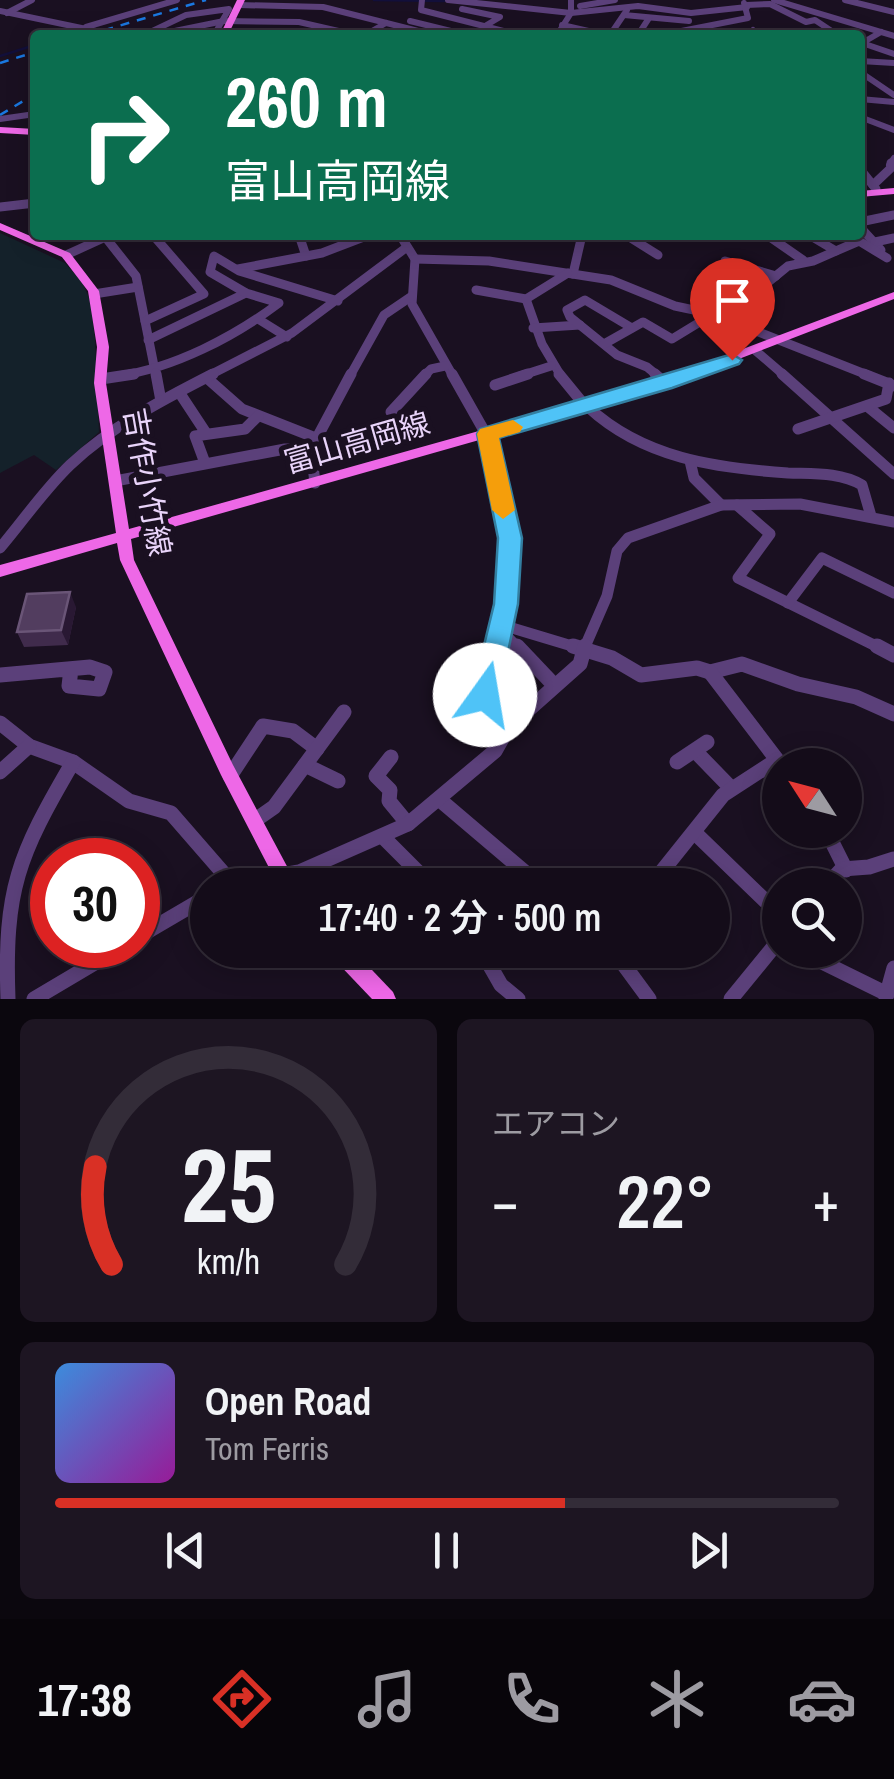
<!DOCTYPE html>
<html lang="ja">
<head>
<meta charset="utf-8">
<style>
	body { margin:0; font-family:"Archivo Narrow","Noto Sans JP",sans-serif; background:#1d1522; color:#f1f3f6; height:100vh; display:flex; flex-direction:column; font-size:38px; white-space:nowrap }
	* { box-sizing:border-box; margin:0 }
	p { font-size:32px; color:#9d9ba2 }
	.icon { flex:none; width:55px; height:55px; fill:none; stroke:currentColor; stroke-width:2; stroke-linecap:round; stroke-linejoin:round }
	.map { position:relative; height:999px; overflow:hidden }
	.sheet { display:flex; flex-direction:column; gap:20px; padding:20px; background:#0b070e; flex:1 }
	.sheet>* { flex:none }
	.guide { position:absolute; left:30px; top:30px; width:835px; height:210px; border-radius:10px; box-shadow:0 5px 25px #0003,0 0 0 2px #332c38; background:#0b6e4f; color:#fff; overflow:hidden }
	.needle { width:65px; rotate:306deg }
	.buttons { position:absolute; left:762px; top:748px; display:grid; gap:20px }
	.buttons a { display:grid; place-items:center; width:100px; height:100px; border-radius:50%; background:#140c19; box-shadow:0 5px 25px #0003,0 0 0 2px #332c38; font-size:50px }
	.speed { position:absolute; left:30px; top:838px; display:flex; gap:20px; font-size:50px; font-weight:700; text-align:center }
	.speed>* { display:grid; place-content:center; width:130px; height:130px; border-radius:50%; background:#140c19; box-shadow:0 5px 25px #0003,0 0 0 2px #332c38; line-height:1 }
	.speed .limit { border:15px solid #d22; background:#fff; color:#111 }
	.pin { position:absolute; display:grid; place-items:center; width:85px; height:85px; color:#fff; margin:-102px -42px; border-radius:50% 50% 50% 0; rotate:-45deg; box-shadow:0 0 10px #0007 }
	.pin .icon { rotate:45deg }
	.me { position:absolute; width:110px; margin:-55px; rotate:13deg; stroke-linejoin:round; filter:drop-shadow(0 0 8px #0008) }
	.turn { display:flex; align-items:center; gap:35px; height:210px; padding:0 30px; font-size:45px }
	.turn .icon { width:130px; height:130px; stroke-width:2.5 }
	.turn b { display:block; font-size:70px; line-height:85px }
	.big { font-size:75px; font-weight:600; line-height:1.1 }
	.sheet .card { flex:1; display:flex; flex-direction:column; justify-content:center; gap:15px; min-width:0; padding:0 35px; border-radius:15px; background:#1d1522 }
	.sheet .dial { align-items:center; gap:0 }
	.dial svg { height:260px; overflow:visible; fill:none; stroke:#332c38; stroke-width:7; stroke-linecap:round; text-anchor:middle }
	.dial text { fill:#f1f3f6; stroke:none }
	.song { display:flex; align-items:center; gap:30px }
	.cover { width:120px; height:120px; border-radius:15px; background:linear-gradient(135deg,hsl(210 70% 55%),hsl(300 70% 35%)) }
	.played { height:10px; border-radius:5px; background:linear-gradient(90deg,#d93025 65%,#332c38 65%) }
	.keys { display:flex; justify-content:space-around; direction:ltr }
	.heat { display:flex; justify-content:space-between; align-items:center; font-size:55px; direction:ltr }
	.sheet .tiles { flex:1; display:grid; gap:20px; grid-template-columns:1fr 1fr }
	.card:last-child { grid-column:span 2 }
	.trip { position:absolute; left:190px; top:868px; width:540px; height:100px; border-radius:50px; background:#140c19; box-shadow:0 5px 25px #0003,0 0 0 2px #332c38; font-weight:600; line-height:100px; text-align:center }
	.tab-bar { display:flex; height:160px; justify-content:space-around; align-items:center; background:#08050a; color:#9d9ba2 }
	.tab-bar .icon { width:70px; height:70px }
	.tab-bar .current { color:#d93025 }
	.tab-bar b { font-size:45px; color:#f1f3f6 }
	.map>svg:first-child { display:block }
	.green { fill:#14212a }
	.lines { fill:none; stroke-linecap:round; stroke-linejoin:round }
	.stream { stroke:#120f3a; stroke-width:2.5 }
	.minor-far3 { stroke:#5b407a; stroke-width:6 }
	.minor-far2 { stroke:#5b407a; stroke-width:9 }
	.minor-far1 { stroke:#5b407a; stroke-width:11 }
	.minor { stroke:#5b407a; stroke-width:15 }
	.major { fill:#ee68e7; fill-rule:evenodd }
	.rail { stroke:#1a78e0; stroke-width:2.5; stroke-dasharray:9 8; stroke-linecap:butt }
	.wall { fill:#402b4c }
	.shaded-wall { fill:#291833 }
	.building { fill:#523d5f; stroke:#6a5577; stroke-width:2.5 }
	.route { fill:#4fc3f7; stroke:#337fa1; stroke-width:2.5 }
	.slow { fill:#f59e0b }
	.labels { text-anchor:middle; stroke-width:10; stroke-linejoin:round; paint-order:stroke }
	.street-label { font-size:30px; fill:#e9d4fa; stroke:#1a1021 }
</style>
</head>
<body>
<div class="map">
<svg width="894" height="999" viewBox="0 0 894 999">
	<rect width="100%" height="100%" fill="#1a1021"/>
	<path class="green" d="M0,233L65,263L82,282L90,300L95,340L99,432L56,470L34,455L0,473Z"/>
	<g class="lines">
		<g class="stream">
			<path d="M374,0L444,1"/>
			<path d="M68,35L84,30"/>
			<path d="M0,56L35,45"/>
		</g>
		<g class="minor-far3">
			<path d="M422,0L421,10L519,35"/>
			<path d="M448,0L571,13L638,6L691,13L747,7"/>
			<path d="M774,0L894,36"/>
			<path d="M845,0L894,12"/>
			<path d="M239,5L323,7L434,35"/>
			<path d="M746,5L770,4L806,22L815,20L833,32"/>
			<path d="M580,6L615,0"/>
			<path d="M462,9L500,17L485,26"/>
			<path d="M0,11L115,35"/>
			<path d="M7,13L32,0"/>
			<path d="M624,15L689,21"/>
			<path d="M224,21L299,22L356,35"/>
			<path d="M410,21L467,35"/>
			<path d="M562,25L606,35"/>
			<path d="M86,27L177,0"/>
			<path d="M753,30L758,35"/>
			<path d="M881,32L862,43L894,54"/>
			<path d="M144,35L186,15L229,9L214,35"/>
			<path d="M155,35L224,21"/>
			<path d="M365,35L386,23"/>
			<path d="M557,35L571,13V0"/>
			<path d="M610,35L627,10"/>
			<path d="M638,35L649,18"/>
			<path d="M661,35L748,18L744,3"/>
			<path d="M860,61L894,63"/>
			<path d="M860,72L894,95"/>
			<path d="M860,99L894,102"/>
			<path d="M860,117L894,130"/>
			<path d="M0,119L35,114"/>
			<path d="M32,132L31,159L35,164"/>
			<path d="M889,165L894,158"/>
		</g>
		<g class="minor-far2">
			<path d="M860,169L876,189"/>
			<path d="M873,185L891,168V163"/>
			<path d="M0,207L35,203"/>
			<path d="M860,222L894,215"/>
			<path d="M860,227L881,250"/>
			<path d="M400,235L415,259L412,304L453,376"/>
			<path d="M626,235L658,255"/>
			<path d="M767,235L803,260"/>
			<path d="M809,235L836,251"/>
			<path d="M106,238L136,276L156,376"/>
			<path d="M301,241L306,256"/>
			<path d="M875,242L894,238"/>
			<path d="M66,255L110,235"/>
			<path d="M415,259L489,261L611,280L675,306L713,314L870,376"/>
			<path d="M725,261L776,276"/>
			<path d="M238,269L322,253L369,235"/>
			<path d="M573,274L582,235"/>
			<path d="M476,290L526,299L568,273"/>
			<path d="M94,294L138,287"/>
			<path d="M526,299L542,344L561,376"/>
			<path d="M724,318L788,266L813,261L859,241L887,258"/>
			<path d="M258,319L287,337"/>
			<path d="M145,321L204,294L153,235"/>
			<path d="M533,328L580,325"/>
			<path d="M632,328L585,300L567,310L570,317L617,355L647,367L658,376"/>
			<path d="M148,340L246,293"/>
			<path d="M604,344L643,322L672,339L713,314"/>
			<path d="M756,351L785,376"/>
			<path d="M118,376C174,368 234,337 279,303L246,293L210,272L214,256L239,271L338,301"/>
			<path d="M208,376L292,333L407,247"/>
			<path d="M350,376L384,315L412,296"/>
			<path d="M424,376L431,369L445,366"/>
			<path d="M520,376L551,366"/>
		</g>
		<g class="minor-far1">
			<path d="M156,374L161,401"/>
			<path d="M452,374L491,443L493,473L510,538L506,604L496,649"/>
			<path d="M559,374L586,407"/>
			<path d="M655,374L665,383"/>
			<path d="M782,374L894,474"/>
			<path d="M864,374L894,386"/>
			<path d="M101,379L134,374"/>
			<path d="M208,379L242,409L316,438"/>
			<path d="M495,385L528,374"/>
			<path d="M179,392L206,433"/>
			<path d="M867,406L894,428"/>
			<path d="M588,407C643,458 715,468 788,473C813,474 840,472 862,485L871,516"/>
			<path d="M391,412L426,374"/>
			<path d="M798,429L886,399L889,383"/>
			<path d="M690,461L694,478L721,505"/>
			<path d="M205,463L195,436L245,429L258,416"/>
			<path d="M115,481L285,449H311"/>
			<path d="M315,483L311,449L351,374"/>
			<path d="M737,505L770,534L738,578L882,649"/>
			<path d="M0,548C23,521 44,490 70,465C110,427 164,399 213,374"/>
			<path d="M788,603L822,558L894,593"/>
			<path d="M502,625L582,649"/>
			<path d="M501,630L519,649"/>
			<path d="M584,649L607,596L617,551L628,538L721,505L800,504L894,522"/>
		</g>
		<g class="minor">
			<path d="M496,646C488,683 477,700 508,728"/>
			<path d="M517,646L553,684"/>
			<path d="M573,646L612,658L641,675L697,668L710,672L742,664L798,684L856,697L894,714"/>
			<path d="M877,646L894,655"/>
			<path d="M710,672L781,765"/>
			<path d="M0,675L90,667L105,672L99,689L69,686L71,669"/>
			<path d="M0,723L29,746L73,762L129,801L171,813L231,882"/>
			<path d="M695,751L731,788"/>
			<path d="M391,757L376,776L390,790L389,801L408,824"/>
			<path d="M677,762L707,742"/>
			<path d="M305,765L338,781"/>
			<path d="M0,772L29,746"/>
			<path d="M230,776L263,726L293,731L317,749"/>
			<path d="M440,800L540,885"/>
			<path d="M254,821L274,807L344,712"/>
			<path d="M826,830L846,870"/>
			<path d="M695,833L780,915"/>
			<path d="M382,836L431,885"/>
			<path d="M226,885L299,872L408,824L495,751L508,728L580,664L585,646"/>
			<path d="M651,885L723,795L777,760"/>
			<path d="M827,885L842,869L869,867L894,859"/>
			<path d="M138,937L208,896"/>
			<path d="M481,950L501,985L518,999"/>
			<path d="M613,950L649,999"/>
			<path d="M811,950L822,962L887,994"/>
			<path d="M886,997L894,968"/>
			<path d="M8,999C4,889 18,856 73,762"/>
			<path d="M34,999L125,945"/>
			<path d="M731,999L780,939"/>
		</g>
		<g class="major">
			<path d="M237,0H245L228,35H220Z"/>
			<path d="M0,127L35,129V135L0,133Z"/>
			<path d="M894,188V194L860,197V191Z"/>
			<path d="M0,223L70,253L99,291L109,347L106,383L129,529L661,380L894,292V299L669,386L131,539L134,560L233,765L297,885H278L221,775L120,560L117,543L0,577V565L116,533L94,383L97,347L88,291L62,257L0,230Z"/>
			<path d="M329,950H353L393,992L396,999H372L332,957Z"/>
		</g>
		<g class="rail">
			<path d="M88,35L206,0"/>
			<path d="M0,63L35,52"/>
			<path d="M0,115L35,94"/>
		</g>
	</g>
	<path class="wall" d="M76,607L68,645L24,647L17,632Z"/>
	<path class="shaded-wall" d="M70,592L76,607L68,645L61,630Z"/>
	<path class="building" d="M70,592L61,630L17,632L27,594Z"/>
	<path class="route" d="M732,354L742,360L739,364L672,388L499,438L522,538L518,604L499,695L495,703L485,706L476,703L472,695L494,604L498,538L477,434L480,429Z"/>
	<path class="slow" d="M513,420L523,427L520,432L499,438L515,510L503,519L492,510L477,434L480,429Z"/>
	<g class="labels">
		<g class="street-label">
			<text transform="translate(357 443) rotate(-16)" y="10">富山高岡線</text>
			<text transform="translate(147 482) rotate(80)" y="10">吉作小竹線</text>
		</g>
	</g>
</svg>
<div class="buttons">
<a><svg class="needle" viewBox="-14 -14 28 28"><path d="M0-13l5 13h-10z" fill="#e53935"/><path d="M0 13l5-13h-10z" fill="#9d9ba2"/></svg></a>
<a><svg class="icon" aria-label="search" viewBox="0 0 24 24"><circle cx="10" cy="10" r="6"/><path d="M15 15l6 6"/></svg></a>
</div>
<div class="speed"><div class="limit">30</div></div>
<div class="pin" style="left:732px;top:360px;background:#d93025"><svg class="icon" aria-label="arrive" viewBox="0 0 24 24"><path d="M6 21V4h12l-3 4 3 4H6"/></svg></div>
<svg class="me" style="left:485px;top:695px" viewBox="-20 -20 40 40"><circle r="19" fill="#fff"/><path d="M0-13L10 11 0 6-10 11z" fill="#4fc3f7"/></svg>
<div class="trip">17:40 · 2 分 · 500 m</div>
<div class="guide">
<div class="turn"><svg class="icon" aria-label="right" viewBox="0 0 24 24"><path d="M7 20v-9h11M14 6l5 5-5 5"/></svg><div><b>260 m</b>富山高岡線</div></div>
</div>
</div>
<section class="sheet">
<div class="tiles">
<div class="card dial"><svg viewBox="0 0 100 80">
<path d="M14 69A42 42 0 1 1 86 69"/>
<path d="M14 69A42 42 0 0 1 9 39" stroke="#d93025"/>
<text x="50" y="56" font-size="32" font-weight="700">25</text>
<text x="50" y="72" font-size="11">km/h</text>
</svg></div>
<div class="card"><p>エアコン</p>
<div class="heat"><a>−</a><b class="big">22°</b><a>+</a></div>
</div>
<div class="card">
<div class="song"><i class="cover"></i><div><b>Open Road</b><p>Tom Ferris</p></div></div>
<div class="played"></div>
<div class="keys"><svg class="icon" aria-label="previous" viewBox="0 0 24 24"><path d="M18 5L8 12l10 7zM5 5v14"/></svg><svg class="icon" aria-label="pause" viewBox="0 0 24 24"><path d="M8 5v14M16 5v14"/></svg><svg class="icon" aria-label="next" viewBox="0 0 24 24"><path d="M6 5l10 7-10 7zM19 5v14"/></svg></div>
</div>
</div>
</section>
<nav class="tab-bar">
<b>17:38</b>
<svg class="icon current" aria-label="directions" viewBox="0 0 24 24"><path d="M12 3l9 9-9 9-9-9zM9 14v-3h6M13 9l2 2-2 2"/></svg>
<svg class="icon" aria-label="music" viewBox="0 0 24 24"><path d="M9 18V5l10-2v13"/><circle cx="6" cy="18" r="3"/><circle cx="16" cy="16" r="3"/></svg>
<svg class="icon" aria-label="phone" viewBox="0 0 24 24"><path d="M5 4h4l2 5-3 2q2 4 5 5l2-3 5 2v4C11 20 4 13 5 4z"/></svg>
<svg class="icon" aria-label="climate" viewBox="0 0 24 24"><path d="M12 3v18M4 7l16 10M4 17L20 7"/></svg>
<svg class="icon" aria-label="car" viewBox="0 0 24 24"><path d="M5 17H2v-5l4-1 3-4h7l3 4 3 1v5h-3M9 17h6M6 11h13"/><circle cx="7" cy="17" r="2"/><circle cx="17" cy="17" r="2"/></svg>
</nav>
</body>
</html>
